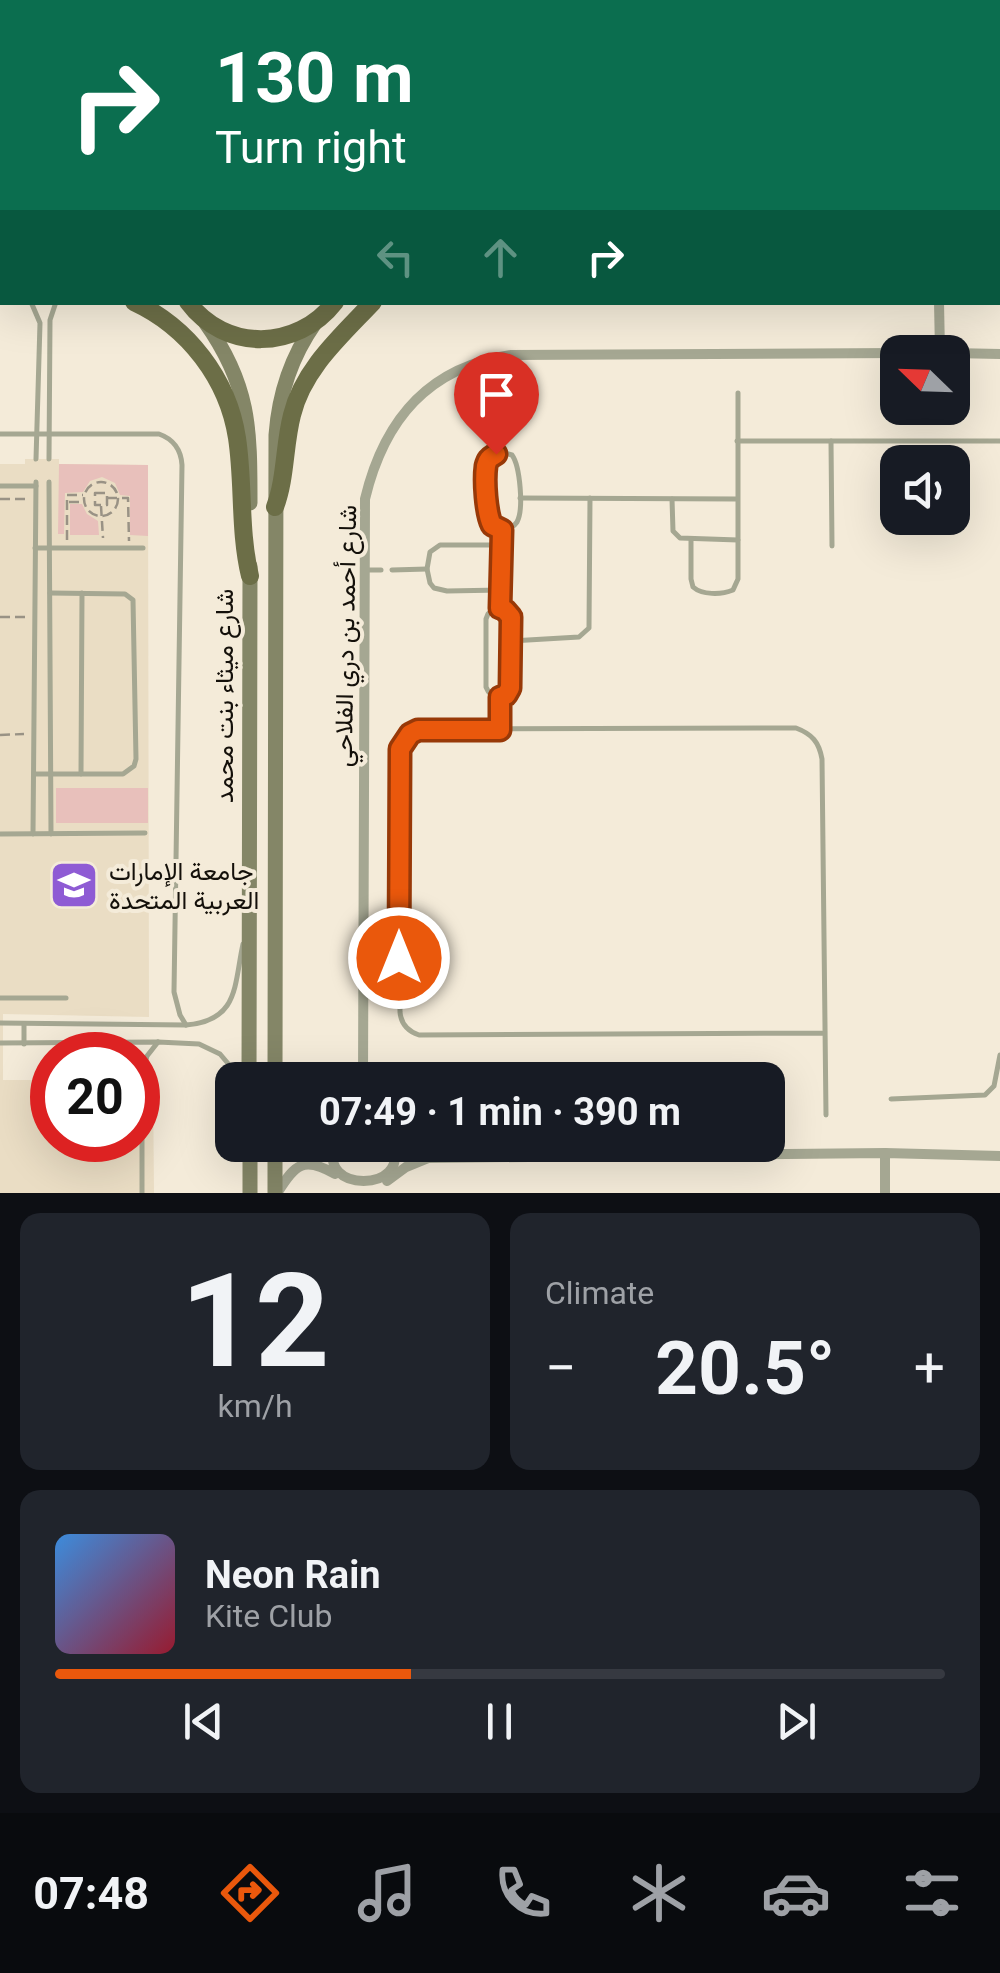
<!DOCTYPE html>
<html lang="en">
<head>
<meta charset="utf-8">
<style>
	body { margin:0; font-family:Roboto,Vazirmatn,sans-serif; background:#20242c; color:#f1f3f6; height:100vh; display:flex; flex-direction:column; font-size:38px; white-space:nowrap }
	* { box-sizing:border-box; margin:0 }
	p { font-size:32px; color:#9ea1a6 }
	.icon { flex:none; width:55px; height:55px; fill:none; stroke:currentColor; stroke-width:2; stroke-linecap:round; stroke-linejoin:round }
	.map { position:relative; height:1193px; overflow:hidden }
	.details { display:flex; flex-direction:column; gap:20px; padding:20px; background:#0d0f14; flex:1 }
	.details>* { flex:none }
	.guide { position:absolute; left:0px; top:0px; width:1000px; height:305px; box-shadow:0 10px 40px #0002; background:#0b6e4f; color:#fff; overflow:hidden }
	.needle { width:65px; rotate:293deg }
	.tools { position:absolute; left:880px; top:335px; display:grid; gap:20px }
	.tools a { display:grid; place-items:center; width:90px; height:90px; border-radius:20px; background:#171b24; box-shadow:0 10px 40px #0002; font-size:50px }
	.speed { position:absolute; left:30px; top:1032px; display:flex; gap:20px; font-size:50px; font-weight:700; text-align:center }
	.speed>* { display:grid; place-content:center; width:130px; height:130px; border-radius:50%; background:#171b24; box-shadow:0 10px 40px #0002; line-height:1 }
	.speed .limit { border:15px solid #d22; background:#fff; color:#111 }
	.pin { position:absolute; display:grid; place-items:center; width:85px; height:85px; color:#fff; margin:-102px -42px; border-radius:50% 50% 50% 0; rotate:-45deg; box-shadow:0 0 10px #0007 }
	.pin .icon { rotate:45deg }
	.me { position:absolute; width:110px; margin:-55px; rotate:0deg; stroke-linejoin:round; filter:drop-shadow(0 0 8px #0008) }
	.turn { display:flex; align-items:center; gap:35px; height:210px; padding:0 50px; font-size:45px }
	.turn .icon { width:130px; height:130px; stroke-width:2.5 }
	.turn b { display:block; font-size:70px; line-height:85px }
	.lanes { display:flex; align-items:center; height:95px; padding:0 50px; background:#0003; justify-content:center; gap:50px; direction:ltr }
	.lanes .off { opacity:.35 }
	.big { font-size:75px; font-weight:700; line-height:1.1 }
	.details .tile { flex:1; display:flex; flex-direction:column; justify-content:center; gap:15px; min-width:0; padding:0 35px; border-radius:20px; background:#20242c }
	.details .dial { align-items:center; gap:0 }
	.dial b { font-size:130px; line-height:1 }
	.song { display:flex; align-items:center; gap:30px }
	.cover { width:120px; height:120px; border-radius:15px; background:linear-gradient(135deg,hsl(210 70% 55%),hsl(350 70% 35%)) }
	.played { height:10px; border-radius:5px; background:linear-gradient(90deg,#ea580c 40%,#363941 40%) }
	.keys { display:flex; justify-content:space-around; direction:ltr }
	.heat { display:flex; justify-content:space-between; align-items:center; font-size:55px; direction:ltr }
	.details .tiles { flex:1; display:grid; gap:20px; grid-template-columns:1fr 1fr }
	.tile:last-child { grid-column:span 2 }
	.trip { position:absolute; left:215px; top:1062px; width:570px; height:100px; border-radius:20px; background:#171b24; box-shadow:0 10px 40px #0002; font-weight:700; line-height:100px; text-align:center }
	.menu { display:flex; height:160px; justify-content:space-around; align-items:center; background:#090b0e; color:#9ea1a6 }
	.menu .icon { width:70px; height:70px }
	.menu .active { color:#ea580c }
	.menu b { font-size:45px; color:#f1f3f6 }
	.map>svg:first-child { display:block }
	.built { fill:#eaddc4 }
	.green { fill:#e8c0bb }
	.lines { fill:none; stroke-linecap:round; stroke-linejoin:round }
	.path { stroke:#999285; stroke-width:2.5; stroke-dasharray:10 5; stroke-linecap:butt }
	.lane { stroke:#a5a792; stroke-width:5 }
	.street { stroke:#a5a792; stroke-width:10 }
	.secondary { stroke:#848667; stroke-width:15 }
	.primary { stroke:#6c6e47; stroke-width:18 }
	.route-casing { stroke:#983908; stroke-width:25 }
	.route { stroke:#ea580c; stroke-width:18 }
	.labels { text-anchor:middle; stroke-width:8; stroke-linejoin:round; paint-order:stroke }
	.street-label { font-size:25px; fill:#14100a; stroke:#f4ebd9 }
	.poi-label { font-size:25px; fill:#14100a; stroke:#f4ebd9; text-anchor:start }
</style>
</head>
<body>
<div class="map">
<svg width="1000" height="1193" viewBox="0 0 1000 1193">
	<rect width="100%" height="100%" fill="#f4ebd9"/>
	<path class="built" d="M25,459H59V464L148,465L149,1017L3,1014V1080H52V1140H138V1080H153L154,1193H0V464H25Z"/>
	<g class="green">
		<path d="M59,464L148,465V536L130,535V496L120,495L115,483L102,477L90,481L83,492L65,493L64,534H58Z"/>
		<path d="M70,504H82L87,514L98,521L99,535H70Z"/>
		<rect x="56" y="788" width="92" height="35"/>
	</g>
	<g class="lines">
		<g class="path">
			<circle cx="101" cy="499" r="17"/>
			<rect x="95" y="493" width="12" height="12"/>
			<path d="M107,498H128L129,541"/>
			<path d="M0,499H29"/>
			<path d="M69,502H85"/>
			<path d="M101,506L103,538"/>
			<path d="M67,540V495H83"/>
			<path d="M0,617H28"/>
			<path d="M0,735L24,734"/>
		</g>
		<g class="lane">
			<path d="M31,302L40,323L36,459"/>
			<path d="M0,434H159C173,439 181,449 182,465L174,992L180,1015L186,1025"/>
			<path d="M737,441H1000"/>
			<path d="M831,441L832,546"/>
			<path d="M501,452L512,455C520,466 524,509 517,522C513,528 509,528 502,529L492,525C484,510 483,471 491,456Z"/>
			<path d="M49,459L50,320L56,302"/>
			<path d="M49,482L51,834"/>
			<path d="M0,486H36"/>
			<path d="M520,498L737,499"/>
			<path d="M672,499L673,531L680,538L738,540"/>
			<path d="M691,539V579L693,587C702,595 721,595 733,590L738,579V393"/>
			<path d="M35,548H143"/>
			<path d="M367,570H381"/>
			<path d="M392,570L427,569"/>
			<path d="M501,590L447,591L434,588L430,583L427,569L430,552L440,545H502"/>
			<path d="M495,608L505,610L511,617V688C505,700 491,700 486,687V619L488,614Z"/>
			<path d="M500,608L502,529"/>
			<path d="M511,641L579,637L589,628L590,498"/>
			<path d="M500,698V730"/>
			<path d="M34,774H123L134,766L136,759L133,600L125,594L50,593"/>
			<path d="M81,774L82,593"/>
			<path d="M0,834L145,833"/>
			<path d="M33,834L36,482"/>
			<path d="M366,930L399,931"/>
			<path d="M0,998H66"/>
			<path d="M0,1023L186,1025C239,1021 234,985 243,944"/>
			<path d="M823,1033L419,1035C407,1031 401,1024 400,1012L399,758C401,741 410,732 427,729L796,728C812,734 819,742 822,759L826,1115"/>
			<path d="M0,1043L158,1042L199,1044L220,1054L231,1067L236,1080"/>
			<path d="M24,1044V1024"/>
			<path d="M891,1099L985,1095L994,1086L1000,1055"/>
			<path d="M142,1193V1076L147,1056L158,1042"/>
		</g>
		<g class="street">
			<path d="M939,302L940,352"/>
			<path d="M952,353L1000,354"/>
			<path d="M363,1080L365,499C384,420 428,367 511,355L898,353"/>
			<path d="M293,1145L310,1151L329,1145"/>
			<path d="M336,1145C315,1193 412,1193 392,1145"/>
			<path d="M396,1145L428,1158"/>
			<path d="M885,1153V1193"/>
			<path d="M387,1181L406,1167L428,1158L885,1153L1000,1156"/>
			<path d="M278,1192C295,1164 304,1156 335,1174"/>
		</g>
		<g class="secondary">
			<path d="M208,0V2"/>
			<path d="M235,0V2"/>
			<path d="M205,322C250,385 250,428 250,503"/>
			<path d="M249,1080L250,566"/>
			<path d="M275,1080L276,435C279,393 291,357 315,323"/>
			<path d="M250,1145V1193"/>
			<path d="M275,1193V1145"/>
		</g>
		<g class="primary">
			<path d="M198,0V2"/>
			<path d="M998,170L1000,169"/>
			<path d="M998,196H1000"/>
			<path d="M0,256L2,255"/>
			<path d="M0,288H2"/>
			<path d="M134,302C188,327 228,379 237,438C244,484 239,530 250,576"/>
			<path d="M188,302C225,352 297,351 335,302"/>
			<path d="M275,507C286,478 284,446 292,415C303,369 341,336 373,302"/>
		</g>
	</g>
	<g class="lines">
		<g class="route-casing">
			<path id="route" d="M399,958L400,749L410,734L418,730H500V697L506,695L510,688L511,617L505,610L500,608L502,530L492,525C486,513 484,481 486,466C488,458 490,458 496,454"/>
		</g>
		<use href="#route" class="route"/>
	</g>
	<defs>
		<g id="university-square" transform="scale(2.5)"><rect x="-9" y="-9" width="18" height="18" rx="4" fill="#8e5bd4" stroke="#f4ebd9"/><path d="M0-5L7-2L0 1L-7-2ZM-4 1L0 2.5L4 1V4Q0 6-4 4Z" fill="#fff"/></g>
	</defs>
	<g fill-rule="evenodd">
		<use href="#university-square" x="74" y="885"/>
	</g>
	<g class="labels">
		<g class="street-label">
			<text transform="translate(345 636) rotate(-89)" y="9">شارع أحمد بن دري الفلاحي</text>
			<text transform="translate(224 696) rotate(-90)" y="9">شارع ميثاء بنت محمد</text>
		</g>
		<g class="poi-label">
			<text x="109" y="880">جامعة الإمارات<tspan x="109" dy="29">العربية المتحدة</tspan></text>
		</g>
	</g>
</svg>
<div class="tools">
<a><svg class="needle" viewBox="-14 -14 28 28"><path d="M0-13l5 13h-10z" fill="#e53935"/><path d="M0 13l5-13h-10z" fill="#9ea1a6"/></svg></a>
<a><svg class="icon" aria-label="sound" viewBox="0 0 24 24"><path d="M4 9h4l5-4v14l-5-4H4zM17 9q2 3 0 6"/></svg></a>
</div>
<div class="speed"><div class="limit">20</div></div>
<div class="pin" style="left:496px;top:454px;background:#d93025"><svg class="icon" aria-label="arrive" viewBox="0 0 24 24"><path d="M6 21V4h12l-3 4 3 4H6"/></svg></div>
<svg class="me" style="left:399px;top:958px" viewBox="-20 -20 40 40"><circle r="17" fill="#ea580c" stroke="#fff" stroke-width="3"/><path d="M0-11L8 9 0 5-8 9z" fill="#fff"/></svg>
<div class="trip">07:49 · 1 min · 390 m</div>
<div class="guide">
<div class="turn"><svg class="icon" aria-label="right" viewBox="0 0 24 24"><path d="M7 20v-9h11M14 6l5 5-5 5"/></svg><div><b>130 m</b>Turn right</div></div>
<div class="lanes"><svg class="icon off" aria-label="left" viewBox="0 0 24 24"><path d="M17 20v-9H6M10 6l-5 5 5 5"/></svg><svg class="icon off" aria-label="ahead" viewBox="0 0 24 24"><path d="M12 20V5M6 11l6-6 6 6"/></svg><svg class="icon" aria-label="right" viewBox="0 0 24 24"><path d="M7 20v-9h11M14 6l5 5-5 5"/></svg></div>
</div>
</div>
<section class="details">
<div class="tiles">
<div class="tile dial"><b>12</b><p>km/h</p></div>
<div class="tile"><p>Climate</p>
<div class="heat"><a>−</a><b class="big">20.5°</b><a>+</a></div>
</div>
<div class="tile">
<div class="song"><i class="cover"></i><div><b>Neon Rain</b><p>Kite Club</p></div></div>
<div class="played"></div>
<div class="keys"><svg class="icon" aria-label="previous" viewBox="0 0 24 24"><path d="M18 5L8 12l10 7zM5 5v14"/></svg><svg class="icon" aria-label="pause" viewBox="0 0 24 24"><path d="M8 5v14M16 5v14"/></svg><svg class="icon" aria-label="next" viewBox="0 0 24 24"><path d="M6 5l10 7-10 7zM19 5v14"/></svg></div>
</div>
</div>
</section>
<nav class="menu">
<b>07:48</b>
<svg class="icon active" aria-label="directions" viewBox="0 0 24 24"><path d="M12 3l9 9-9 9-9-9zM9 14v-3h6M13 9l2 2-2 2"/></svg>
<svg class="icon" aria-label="music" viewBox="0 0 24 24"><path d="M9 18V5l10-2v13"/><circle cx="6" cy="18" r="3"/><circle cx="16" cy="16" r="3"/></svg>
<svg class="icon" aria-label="phone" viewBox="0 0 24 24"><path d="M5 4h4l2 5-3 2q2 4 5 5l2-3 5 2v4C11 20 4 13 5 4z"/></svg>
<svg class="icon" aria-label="climate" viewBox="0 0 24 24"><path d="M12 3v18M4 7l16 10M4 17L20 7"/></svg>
<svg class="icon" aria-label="car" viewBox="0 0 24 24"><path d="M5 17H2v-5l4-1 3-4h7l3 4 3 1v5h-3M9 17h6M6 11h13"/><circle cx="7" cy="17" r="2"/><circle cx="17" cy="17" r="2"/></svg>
<svg class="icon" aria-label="filters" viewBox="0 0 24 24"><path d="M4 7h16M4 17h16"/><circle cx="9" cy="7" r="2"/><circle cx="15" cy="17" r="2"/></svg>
</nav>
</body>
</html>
